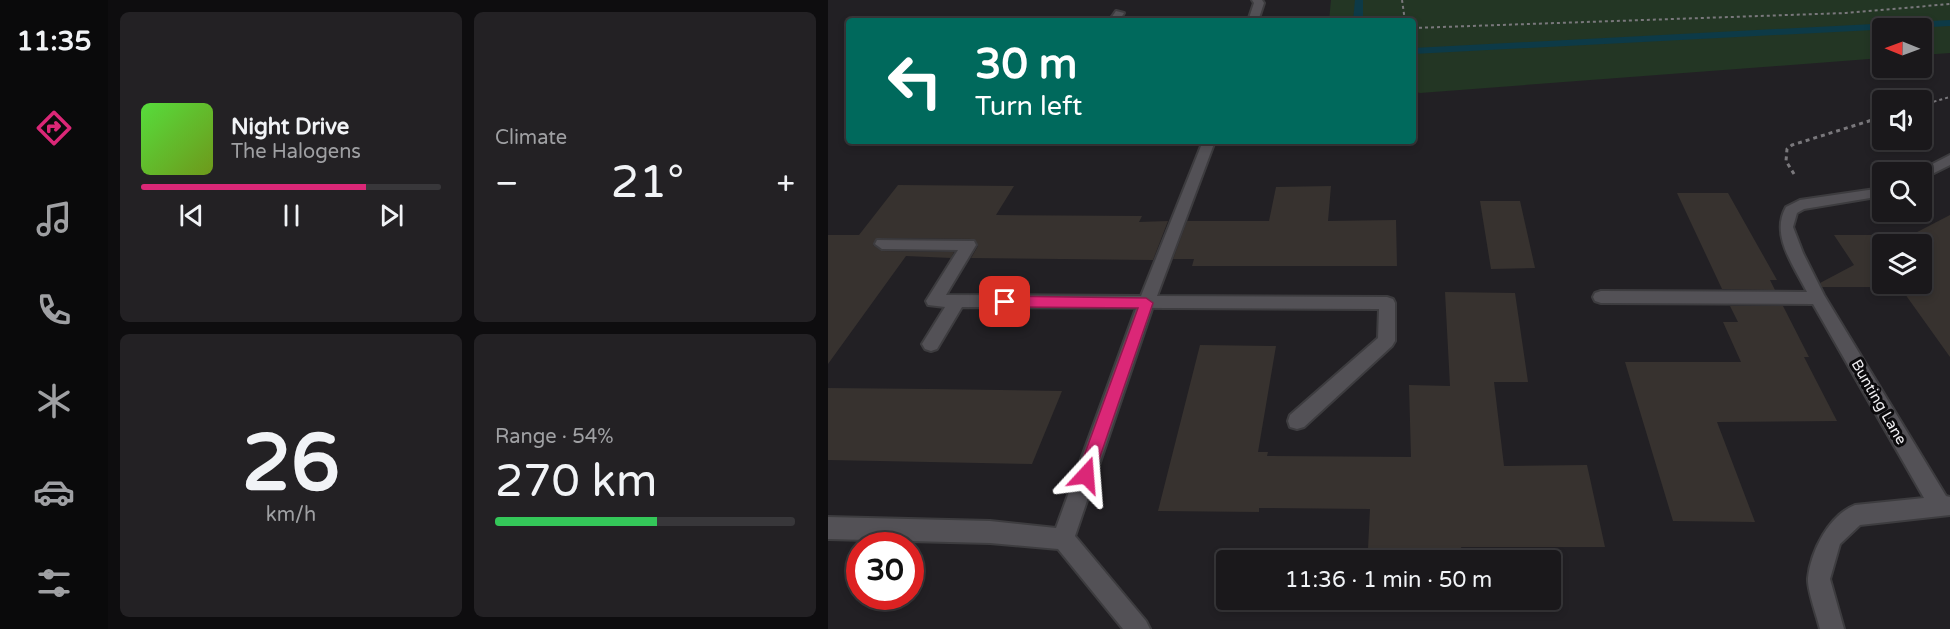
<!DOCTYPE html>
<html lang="en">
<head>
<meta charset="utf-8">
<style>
	body { margin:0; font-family:"Varela Round",sans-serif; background:#232124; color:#f1f3f6; height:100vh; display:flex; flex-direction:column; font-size:22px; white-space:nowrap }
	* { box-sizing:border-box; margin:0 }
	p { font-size:20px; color:#9fa0a3 }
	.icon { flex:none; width:33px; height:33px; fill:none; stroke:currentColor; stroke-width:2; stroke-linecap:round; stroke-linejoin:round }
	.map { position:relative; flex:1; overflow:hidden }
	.panel { display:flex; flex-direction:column; gap:12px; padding:12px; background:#0e0d0f; width:720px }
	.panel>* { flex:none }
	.banner { position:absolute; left:18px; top:18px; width:570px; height:126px; border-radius:6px; box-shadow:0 3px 9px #0003,0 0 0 2px #38373a; background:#00695c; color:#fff; overflow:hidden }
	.needle { width:39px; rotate:271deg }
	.controls { position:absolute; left:1044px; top:18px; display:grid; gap:12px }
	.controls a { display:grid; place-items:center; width:60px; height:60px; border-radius:6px; background:#1a181b; box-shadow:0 3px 9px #0003,0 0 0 2px #38373a; font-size:30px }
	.speed { position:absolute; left:18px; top:532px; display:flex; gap:12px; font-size:30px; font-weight:700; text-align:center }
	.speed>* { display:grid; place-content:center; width:78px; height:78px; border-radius:50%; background:#1a181b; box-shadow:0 3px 9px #0003,0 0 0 2px #38373a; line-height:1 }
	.speed .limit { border:9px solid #d22; background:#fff; color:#111 }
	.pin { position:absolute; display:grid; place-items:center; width:51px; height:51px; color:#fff; margin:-26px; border-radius:12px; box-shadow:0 3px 9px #0006 }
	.me { position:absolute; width:66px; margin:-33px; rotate:19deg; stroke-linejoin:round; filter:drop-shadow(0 0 4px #0008) }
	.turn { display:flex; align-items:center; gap:21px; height:126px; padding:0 30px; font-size:27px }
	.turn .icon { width:78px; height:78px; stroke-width:2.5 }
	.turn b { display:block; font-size:42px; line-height:51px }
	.big { font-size:45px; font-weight:600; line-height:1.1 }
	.panel .tile { flex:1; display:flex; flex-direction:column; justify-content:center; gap:9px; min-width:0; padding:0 21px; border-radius:9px; background:#232124 }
	.panel .dial { align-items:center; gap:0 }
	.dial b { font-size:78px; line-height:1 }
	.song { display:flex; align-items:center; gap:18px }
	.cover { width:72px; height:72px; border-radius:9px; background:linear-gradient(135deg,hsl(110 70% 55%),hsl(80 70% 35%)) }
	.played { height:6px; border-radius:3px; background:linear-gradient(90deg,#db2777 75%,#38373a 75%) }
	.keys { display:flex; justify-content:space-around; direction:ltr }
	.heat { display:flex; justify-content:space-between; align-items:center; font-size:33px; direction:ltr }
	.charge { height:9px; border-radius:4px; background:linear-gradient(90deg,#34c759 54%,#38373a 0) }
	.panel .tiles { flex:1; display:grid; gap:12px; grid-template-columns:repeat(2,1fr) }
	.trip { position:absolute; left:388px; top:550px; width:345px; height:60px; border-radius:6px; background:#1a181b; box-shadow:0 3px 9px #0003,0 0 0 2px #38373a; font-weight:600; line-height:60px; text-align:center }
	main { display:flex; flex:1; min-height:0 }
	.tab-bar { display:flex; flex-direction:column; width:108px; justify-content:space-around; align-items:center; background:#0a0a0b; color:#9fa0a3 }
	.tab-bar .icon { width:42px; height:42px }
	.tab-bar .active { color:#db2777 }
	.tab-bar b { font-size:27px; color:#f1f3f6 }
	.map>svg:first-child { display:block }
	.green { fill:#233624 }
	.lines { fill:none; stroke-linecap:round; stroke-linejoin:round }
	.stream { fill:#0d3a47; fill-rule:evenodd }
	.building { fill:#37322f }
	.service-casing { stroke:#3d3c3f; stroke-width:4 }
	.minor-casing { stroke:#3d3c3f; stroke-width:4 }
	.path-far1 { stroke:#7a787c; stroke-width:2; stroke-dasharray:3 3; stroke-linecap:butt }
	.path { stroke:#7a787c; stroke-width:3; stroke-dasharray:4 4; stroke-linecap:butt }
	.service { fill:#535156; fill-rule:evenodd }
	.minor { fill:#535156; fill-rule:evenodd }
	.route { fill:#db2777; stroke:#8e194d; stroke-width:1.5 }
	.labels { text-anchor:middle; stroke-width:6; stroke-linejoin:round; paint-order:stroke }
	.street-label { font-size:15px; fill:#f0eff2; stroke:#0b0a0c }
</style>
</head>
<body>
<main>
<nav class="tab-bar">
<b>11:35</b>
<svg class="icon active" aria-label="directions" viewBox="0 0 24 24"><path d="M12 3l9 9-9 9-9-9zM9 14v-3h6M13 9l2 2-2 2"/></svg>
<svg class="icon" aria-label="music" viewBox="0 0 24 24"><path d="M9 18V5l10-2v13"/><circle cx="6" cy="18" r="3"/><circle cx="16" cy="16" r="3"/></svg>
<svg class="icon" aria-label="phone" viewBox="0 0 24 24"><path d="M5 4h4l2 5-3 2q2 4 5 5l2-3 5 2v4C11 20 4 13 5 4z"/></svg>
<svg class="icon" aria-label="climate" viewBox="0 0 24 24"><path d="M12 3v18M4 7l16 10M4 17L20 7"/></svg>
<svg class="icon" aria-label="car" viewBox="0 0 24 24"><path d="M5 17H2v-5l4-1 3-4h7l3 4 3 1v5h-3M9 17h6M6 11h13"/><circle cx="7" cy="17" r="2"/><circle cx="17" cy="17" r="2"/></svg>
<svg class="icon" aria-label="filters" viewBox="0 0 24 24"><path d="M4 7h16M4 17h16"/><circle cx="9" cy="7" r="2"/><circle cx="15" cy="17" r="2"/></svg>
</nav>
<section class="panel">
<div class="tiles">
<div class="tile">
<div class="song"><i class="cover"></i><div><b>Night Drive</b><p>The Halogens</p></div></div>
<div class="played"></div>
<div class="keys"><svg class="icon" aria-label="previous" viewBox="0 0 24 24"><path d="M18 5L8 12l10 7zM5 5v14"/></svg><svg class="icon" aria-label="pause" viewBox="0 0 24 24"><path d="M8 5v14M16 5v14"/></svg><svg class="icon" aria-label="next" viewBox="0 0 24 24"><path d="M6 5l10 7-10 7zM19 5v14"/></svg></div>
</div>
<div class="tile"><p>Climate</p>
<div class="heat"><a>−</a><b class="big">21°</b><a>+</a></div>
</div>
<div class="tile dial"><b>26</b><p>km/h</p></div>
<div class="tile"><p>Range · 54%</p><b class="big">270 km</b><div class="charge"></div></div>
</div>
</section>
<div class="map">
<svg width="1122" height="629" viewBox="0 0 1122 629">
	<rect width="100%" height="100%" fill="#222024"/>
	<path class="green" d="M503,0H1122V53L1094,55V28H1054V58L592,93L585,91V21H501Z"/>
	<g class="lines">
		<g class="stream">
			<path d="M527,0H535V21H525Z"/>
			<path d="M1122,20V26L585,54V48Z"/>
		</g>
	</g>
	<g class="building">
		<path d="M70,185L186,186L168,215L314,216L311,222L340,221L325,260L143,258L150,246L146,239L49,238L45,245L54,251L126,252L123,258L78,256L0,364V235H31Z"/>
		<path d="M503,186L500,221L568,220L569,266H364L366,259H345L359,221H441L448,187Z"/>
		<path d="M849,193H900L949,280H942L947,290L894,289Z"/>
		<path d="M652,201H692L707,268L663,269Z"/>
		<path d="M1122,215V357L1072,287H994L992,283L1026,265L1006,235H1055L1062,244H1054V284H1094V244H1066Z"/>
		<path d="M617,292L687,293L700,382H666L676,466L759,465L777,547H633L634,550L540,549L542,509L431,508V512L330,511L372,345L448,346L430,452H440L439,456L583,457L581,385L622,386Z"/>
		<path d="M902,306H955L981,357H976L1009,421L889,422L927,522L845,521L797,362H913L895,322H910Z"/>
		<path d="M0,388L102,389L234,391L204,464L0,460Z"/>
	</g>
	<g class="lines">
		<g class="service-casing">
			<g id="service">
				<path d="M424,0H434L436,3L430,21H420L426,3Z"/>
				<path d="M288,11L296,13L291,21H281Z"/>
				<path d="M375,141H387L329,296L559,297L565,299L567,303V341L564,346L476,427L469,429L462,427L460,421L462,415L550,338L551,309L134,307L109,349L103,351L97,349L94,344L117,307L100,305L98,301L130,250L54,249L47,244L49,240L146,241L148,245L118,295L313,296Z"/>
			</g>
		</g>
		<g class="minor-casing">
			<g id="minor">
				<path d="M1122,155V165L1094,179V172H1089Z"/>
				<path d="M1054,188V196L976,209L969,213L965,227L975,253L996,295L1118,496L1122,497V515L1032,525L1012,544L1002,579L1016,629H992C989,616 979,590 980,578C983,551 1001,515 1027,505L1096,498L985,304L773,303L767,301L765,297L767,293L773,291L979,292C966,266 942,235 958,207L972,200Z"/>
				<path d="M318,297L324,299L326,303L247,536L318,621L322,629H295L230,549L162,543L0,539V517L162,521L228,528L310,303L312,299Z"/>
			</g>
		</g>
		<g class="path-far1">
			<path d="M574,0L577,21"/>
			<path d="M585,28L1018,13L1122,4"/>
			<path d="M1094,105L1122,97"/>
		</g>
		<path class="path" d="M966,174L958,161L959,149L964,145L1054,117"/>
		<use href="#service" class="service"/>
		<use href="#minor" class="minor"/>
	</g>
	<path class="route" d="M177,296L318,298L325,303L264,480L258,483L252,480L249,475L310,308L177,307L170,302Z"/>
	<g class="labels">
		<g class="street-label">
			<text transform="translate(1051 402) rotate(60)" y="5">Bunting Lane</text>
		</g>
	</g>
</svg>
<div class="controls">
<a><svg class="needle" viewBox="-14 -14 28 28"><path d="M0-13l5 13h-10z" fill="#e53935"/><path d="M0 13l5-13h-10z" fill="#9fa0a3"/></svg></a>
<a><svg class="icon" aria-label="sound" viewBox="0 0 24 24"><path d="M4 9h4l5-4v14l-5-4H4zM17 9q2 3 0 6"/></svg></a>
<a><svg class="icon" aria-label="search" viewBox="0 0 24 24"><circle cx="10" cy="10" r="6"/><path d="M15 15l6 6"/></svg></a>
<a><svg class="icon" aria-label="layers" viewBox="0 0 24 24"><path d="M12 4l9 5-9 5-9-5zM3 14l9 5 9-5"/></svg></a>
</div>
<div class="speed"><div class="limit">30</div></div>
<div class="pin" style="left:177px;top:302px;background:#d93025"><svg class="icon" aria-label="arrive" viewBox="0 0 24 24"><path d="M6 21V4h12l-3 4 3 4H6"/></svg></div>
<svg class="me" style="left:258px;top:475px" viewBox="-20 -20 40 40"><path d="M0-17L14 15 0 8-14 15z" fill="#db2777" stroke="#fff" stroke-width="4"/></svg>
<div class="trip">11:36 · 1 min · 50 m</div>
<div class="banner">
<div class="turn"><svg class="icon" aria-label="left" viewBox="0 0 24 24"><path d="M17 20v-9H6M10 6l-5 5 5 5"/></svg><div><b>30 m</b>Turn left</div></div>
</div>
</div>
</main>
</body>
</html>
